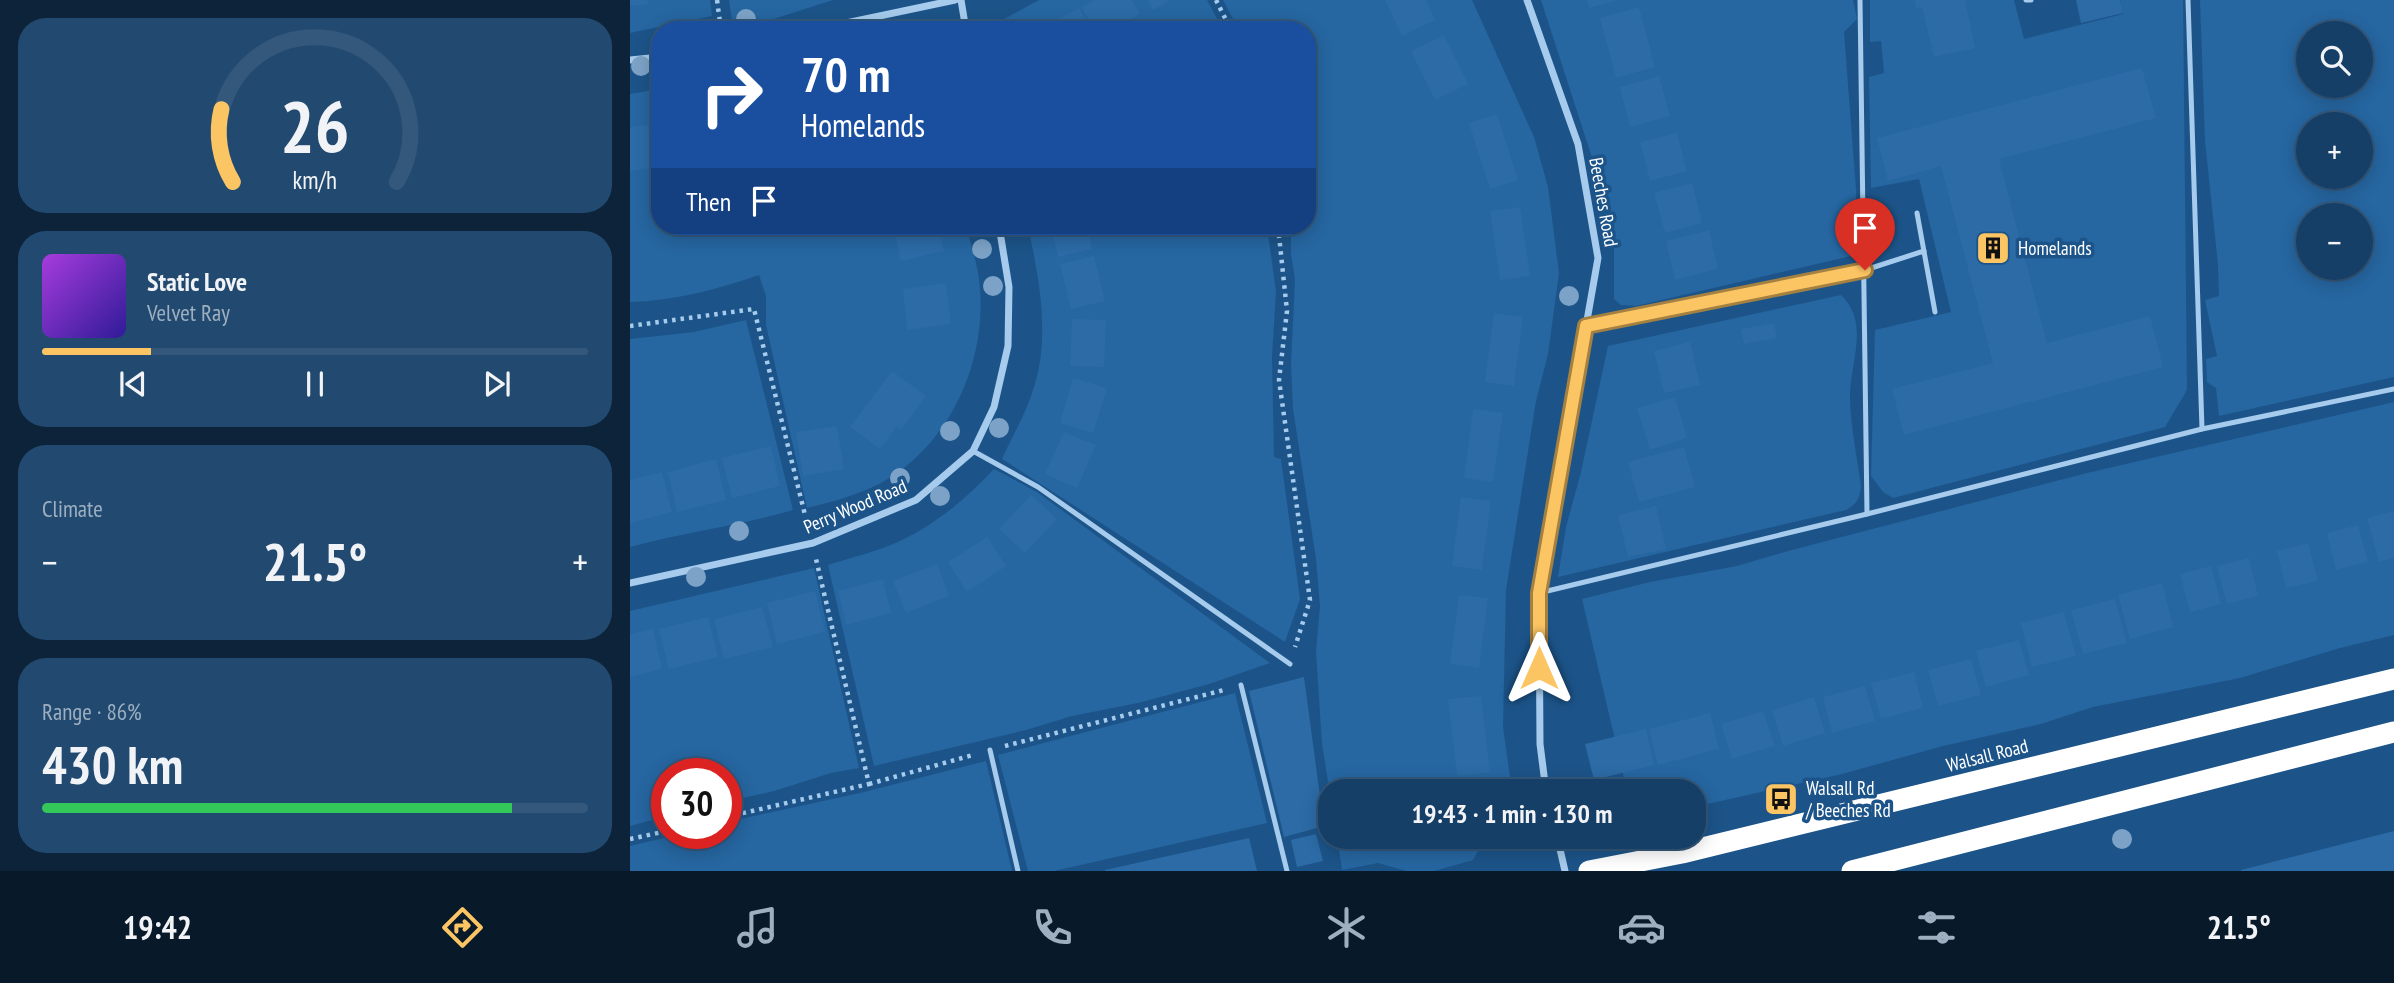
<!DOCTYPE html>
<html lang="en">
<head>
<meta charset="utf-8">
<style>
	body { margin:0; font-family:"PT Sans Narrow",sans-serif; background:#224a70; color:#f1f3f6; height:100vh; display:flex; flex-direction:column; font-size:26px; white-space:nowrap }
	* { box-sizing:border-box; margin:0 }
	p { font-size:23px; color:#9dafc0 }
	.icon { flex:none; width:38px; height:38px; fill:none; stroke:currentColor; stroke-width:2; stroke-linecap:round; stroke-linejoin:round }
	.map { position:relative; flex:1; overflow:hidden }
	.details { display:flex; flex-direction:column; gap:18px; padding:18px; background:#0c2339; width:630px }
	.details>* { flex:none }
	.banner { position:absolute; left:21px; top:21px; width:665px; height:214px; border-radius:28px; box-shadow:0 4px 18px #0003,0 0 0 2px #34587b; background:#1a4fa0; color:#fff; overflow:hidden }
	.tools { position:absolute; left:1666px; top:21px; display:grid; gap:14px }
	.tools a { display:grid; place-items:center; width:77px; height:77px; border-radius:50%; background:#153f67; box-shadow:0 4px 18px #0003,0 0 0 2px #34587b; font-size:35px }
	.speed { position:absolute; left:21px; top:758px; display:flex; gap:14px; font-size:35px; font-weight:700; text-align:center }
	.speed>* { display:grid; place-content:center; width:91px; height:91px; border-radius:50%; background:#153f67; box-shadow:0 4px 18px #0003,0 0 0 2px #34587b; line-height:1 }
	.speed .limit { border:10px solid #d22; background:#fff; color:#111 }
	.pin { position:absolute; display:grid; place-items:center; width:60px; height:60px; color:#fff; margin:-72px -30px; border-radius:50% 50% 50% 0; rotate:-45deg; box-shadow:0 0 7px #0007 }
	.pin .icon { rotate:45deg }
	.me { position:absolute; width:77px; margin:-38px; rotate:0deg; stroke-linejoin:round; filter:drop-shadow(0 0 5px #0008) }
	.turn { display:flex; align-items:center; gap:24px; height:147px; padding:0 35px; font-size:32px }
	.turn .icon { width:91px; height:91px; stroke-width:2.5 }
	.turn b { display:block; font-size:49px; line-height:60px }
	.then { display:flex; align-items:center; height:66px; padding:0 35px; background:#0003; gap:14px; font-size:26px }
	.big { font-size:52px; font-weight:800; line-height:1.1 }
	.details .tile { flex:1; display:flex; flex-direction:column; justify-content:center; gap:10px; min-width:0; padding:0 24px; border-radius:28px; background:#224a70 }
	.details .dial { align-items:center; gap:0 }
	.dial svg { height:182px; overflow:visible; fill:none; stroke:#34587b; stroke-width:7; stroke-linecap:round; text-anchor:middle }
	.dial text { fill:#f1f3f6; stroke:none }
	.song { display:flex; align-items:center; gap:21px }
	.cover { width:84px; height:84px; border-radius:10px; background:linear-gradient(135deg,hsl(280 70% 55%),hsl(250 70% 35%)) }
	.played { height:7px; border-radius:4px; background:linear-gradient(90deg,#fcc564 20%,#34587b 20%) }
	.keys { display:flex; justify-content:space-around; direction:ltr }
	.heat { display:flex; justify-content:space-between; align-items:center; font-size:38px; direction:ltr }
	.charge { height:10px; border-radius:5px; background:linear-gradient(90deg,#34c759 86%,#34587b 0) }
	.trip { position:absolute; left:688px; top:779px; width:388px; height:70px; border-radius:28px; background:#153f67; box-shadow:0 4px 18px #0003,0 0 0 2px #34587b; font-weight:800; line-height:70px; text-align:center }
	.dock { display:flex; height:112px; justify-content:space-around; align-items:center; background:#081929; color:#9dafc0 }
	.dock .icon { width:49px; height:49px }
	.dock .current { color:#fcc564 }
	.dock b { font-size:32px; color:#f1f3f6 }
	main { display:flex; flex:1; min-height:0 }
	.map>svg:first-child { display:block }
	.green { fill:#2666a1; fill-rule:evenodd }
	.building { fill:#2c6ba6 }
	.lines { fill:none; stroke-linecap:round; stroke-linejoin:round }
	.path { stroke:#a6cbec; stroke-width:4.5; stroke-dasharray:3.5 5; stroke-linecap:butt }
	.lane { stroke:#a6cbec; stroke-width:5 }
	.street { stroke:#a6cbec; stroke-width:7 }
	.highway { stroke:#fff; stroke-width:21 }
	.tree { fill:#7ca3c7 }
	.route-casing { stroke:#a48041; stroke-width:18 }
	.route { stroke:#fcc564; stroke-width:12 }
	.labels { text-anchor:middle; stroke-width:7; stroke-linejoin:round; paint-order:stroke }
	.street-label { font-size:19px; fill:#fff; stroke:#1c5489 }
	.poi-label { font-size:19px; fill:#fff; stroke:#1c5489; text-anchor:start }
</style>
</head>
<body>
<main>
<section class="details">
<div class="tile dial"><svg viewBox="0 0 100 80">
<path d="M14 69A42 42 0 1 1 86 69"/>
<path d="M14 69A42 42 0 0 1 9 37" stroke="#fcc564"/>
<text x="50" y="56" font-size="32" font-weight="700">26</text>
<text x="50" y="72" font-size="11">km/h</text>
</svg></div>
<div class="tile">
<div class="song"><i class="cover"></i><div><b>Static Love</b><p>Velvet Ray</p></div></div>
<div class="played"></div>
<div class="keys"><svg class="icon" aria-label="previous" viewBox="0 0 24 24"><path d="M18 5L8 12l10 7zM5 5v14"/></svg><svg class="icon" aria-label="pause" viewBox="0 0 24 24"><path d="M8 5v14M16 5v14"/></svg><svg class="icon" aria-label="next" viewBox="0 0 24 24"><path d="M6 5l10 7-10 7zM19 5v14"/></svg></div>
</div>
<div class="tile"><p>Climate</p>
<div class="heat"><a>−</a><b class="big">21.5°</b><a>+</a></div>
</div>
<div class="tile"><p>Range · 86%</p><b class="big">430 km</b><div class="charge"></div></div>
</section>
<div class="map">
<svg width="1764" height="871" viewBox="0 0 1764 871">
	<rect width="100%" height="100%" fill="#1c5489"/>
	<g class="green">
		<path d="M0,0H80L82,16L0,33Z"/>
		<path d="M99,0H203L109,30H103Z"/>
		<path d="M409,0H577L593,30H360L374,19Z"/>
		<path d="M593,0H842L904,137L918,187L929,273L918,354L906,401L876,590L873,727L882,791H700V794L692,744L686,651L690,606L686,559L663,409L661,363L665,280L661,254V226H677V30H609Z"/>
		<path d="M911,0H1223L1227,19L1214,32L1226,189L1227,244L1221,256L1006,306L991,305L984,299V249L976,201Z"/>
		<path d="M1240,0H1384L1394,39L1493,14L1490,0H1553L1557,390L1535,427L1263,498L1253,492L1241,476L1245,330L1321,312L1289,179L1241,188L1239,77L1254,73L1251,41L1240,42Z"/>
		<path d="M1570,0H1764V377L1589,416L1586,388L1577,382L1576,359L1587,356L1575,300L1589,296L1588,265L1575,141ZM1678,33H1731V86H1678ZM1731,124V177H1678V124ZM1678,215H1731V268H1678Z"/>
		<path d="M30,89V226H336C341,246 349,268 350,289C356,365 318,448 249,484C227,495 202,502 177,508L136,325V296L129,275C88,289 44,301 0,302V94Z"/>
		<path d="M398,226H637L646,292L642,357L644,457L651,459L670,599L655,642L372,459C382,436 396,414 403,390C421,337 409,279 398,226Z"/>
		<path d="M1211,295C1241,324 1219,364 1220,399C1221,428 1227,457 1231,486C1230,498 1227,504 1216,510L928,577L936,527L951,472L978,346Z"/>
		<path d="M116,320L163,510C109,526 54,532 0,547V339L64,332Z"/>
		<path d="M1764,402V635L1710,648L1610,678L1463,707L1411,724L1313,746L1212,774L1064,807V791H997L952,599L1020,582L1107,566L1158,551L1457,473Z"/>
		<path d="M364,469L407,492L640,663L579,684L508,703L442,716L396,730L244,766L198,565C222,557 247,552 270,541C306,524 337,498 364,469Z"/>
		<path d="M184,568L229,768L201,773L144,791L96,802V774H37V816L0,826V611Z"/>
		<path d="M605,693L637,823L424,871H398L368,755Z"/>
		<path d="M356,761L382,871H0V846L55,833H96V822L230,793Z"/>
		<path d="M707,837H856L843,860L804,871H777L748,863L712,870Z"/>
	</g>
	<g class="building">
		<path d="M0,0H17L18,4L0,6Z"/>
		<path d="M464,0H502L510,14L483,30H465L452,8Z"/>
		<path d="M518,0H541L523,10Z"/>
		<path d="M755,0H796L805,20L772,36Z"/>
		<path d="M957,0H985V1L959,8Z"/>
		<path d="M1285,0H1335L1345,48L1304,57L1292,7L1286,8Z"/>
		<path d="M1446,0H1490L1493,13L1451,23Z"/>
		<path d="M1009,7L1025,67L986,78L970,18Z"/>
		<path d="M449,8L460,30H408L422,22Z"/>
		<path d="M814,35L838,84L805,100L781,51Z"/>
		<path d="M1512,68L1526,118L1369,159L1417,343L1520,316L1533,367L1274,435L1262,389L1363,363L1311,166L1258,181L1247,138Z"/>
		<path d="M1029,76L1040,116L1000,127L990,87Z"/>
		<path d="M867,114L888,180L860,189L839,123Z"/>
		<path d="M30,117V136H28L25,118Z"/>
		<path d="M18,125L25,167L0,171V127Z"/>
		<path d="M1047,133L1057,171L1020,181L1010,142Z"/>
		<path d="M1062,183L1072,223L1035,233L1024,193Z"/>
		<path d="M890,207L900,276L870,280L860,211Z"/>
		<path d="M263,226H308L314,251L271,261Z"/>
		<path d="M421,226H457L462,249L428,257Z"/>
		<path d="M1079,230L1088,269L1045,280L1036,241Z"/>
		<path d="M464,256L475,301L441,309L430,264Z"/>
		<path d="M316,283L321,324L277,330L273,289Z"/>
		<path d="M864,313L893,317L884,386L855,382Z"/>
		<path d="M442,319L476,320L474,367L440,366Z"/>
		<path d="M1144,323L1147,338L1114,344L1111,329Z"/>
		<path d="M1060,342L1070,385L1034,393L1024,351Z"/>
		<path d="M262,371L296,396L271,430L267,426L250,449L220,427Z"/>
		<path d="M443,378L477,388L463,433L430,423Z"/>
		<path d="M1045,397L1057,438L1020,450L1007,408Z"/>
		<path d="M843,409L873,413L863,482L834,478Z"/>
		<path d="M207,426L214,469L173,476L166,432Z"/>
		<path d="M434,432L466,445L447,488L415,474Z"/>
		<path d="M141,446L150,486L102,498L92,458Z"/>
		<path d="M1054,447L1065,487L1009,502L998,462Z"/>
		<path d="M86,459L96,500L47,512L38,472Z"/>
		<path d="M32,472L42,512L0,523V480Z"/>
		<path d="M401,495L427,519L395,553L369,529Z"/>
		<path d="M831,497L861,501L852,570L822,566Z"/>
		<path d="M1026,506L1036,549L998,557L988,515Z"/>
		<path d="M1764,511V558L1749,562L1737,518Z"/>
		<path d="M1728,525L1738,562L1706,570L1697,533Z"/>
		<path d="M357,537L376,566L337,592L318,562Z"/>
		<path d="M1678,543L1688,581L1656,588L1647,551Z"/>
		<path d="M1619,558L1628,596L1597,604L1587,566Z"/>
		<path d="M307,564L319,596L276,613L263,581Z"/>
		<path d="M1581,566L1591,604L1560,612L1550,574Z"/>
		<path d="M253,579L261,613L216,625L208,591Z"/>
		<path d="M1532,583L1543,627L1500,639L1488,595Z"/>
		<path d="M185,591L195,632L147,644L137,603Z"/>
		<path d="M829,595L858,598L849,668L820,664Z"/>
		<path d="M1485,599L1497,643L1453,654L1441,610Z"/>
		<path d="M132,607L143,647L94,659L84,619Z"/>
		<path d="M1434,612L1446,656L1402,667L1391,623Z"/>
		<path d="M78,617L88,657L39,669L29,629Z"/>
		<path d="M23,629L32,669L0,677V634Z"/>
		<path d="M1389,640L1399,675L1356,687L1346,651Z"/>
		<path d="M1341,659L1351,695L1308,706L1298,670Z"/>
		<path d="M1284,672L1293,708L1251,719L1241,683Z"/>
		<path d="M674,677L694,826L654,837L619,691Z"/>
		<path d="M1235,686L1245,721L1202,733L1193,697Z"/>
		<path d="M851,696L860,772L827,776L818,699Z"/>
		<path d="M1184,697L1195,733L1153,746L1142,710Z"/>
		<path d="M1133,711L1145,746L1102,759L1091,724Z"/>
		<path d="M1080,713L1089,749L1028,765L1019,729Z"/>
		<path d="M1016,729L1024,765L964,780L955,744Z"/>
		<path d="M1764,831V871H1611V870Z"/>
		<path d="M686,834L693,861L667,867L661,840Z"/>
		<path d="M743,836H805V838L746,850Z"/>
		<path d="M619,838L627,871H475V870Z"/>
	</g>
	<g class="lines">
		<g class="path">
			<path d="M87,0L91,30"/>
			<path d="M586,0L601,30"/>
			<path d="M648,226L657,311L649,380L680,600L665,647"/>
			<path d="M0,326L124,309L178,527"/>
			<path d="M375,746L594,690"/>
			<path d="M239,784L343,755"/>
			<path d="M96,817L239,784L186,559"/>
			<path d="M0,839L37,831"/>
		</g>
		<g class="lane">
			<path d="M1230,0L1237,514"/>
			<path d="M1396,0H1401"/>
			<path d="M1558,0L1572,429"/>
			<path d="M1287,213L1305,312"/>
			<path d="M1235,270L1294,251"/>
			<path d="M343,451L408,487L660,664"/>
			<path d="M909,593L1237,514L1572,429L1764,389"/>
			<path d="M611,685L657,871"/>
			<path d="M360,750L388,871"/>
		</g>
		<g class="street">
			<path d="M331,0L336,30"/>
			<path d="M897,0L948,144L968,258L909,593L910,744L916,791"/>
			<path d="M183,30L325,0"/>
			<path d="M0,60L30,57"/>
			<path d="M956,326L1235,270"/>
			<path d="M0,583L183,543L286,500L343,451L364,407L378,346L379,287L369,226"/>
			<path d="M927,836L935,871"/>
		</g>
		<g class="highway">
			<path d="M959,871L1052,853L1764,679"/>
			<path d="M1222,871L1764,732"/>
		</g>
	</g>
	<g class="tree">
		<circle cx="116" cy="19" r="10"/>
		<circle cx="11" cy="66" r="10"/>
		<circle cx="352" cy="249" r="10"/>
		<circle cx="363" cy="286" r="10"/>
		<circle cx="939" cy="296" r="10"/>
		<circle cx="369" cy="428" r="10"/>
		<circle cx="320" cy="431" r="10"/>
		<circle cx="270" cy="478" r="10"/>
		<circle cx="310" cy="496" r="10"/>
		<circle cx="109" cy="531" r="10"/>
		<circle cx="66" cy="577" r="10"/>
		<circle cx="1492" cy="839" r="10"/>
	</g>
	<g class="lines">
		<g class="route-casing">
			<path id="route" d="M909,668V593L956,326L1235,270"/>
		</g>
		<use href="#route" class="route"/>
	</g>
	<defs>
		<g id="building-square" transform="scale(1.75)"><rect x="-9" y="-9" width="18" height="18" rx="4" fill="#fcc564" stroke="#1c5489"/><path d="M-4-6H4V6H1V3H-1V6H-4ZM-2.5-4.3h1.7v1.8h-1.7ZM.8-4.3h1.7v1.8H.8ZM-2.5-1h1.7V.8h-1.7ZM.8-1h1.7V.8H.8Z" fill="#111"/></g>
		<g id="bus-square" transform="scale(1.75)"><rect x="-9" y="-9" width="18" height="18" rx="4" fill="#fcc564" stroke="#1c5489"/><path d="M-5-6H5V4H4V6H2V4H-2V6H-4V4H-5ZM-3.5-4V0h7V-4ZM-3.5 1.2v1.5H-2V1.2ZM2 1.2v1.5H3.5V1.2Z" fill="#111"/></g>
	</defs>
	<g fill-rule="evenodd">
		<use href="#building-square" x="1363" y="248"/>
		<use href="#bus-square" x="1151" y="799"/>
	</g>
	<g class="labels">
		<g class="street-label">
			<text transform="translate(974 202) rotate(80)" y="7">Beeches Road</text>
			<text transform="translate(225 506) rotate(-23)" y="7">Perry Wood Road</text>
			<text transform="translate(1357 755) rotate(-14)" y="7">Walsall Road</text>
		</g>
		<g class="poi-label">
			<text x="1388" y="255">Homelands</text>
			<text x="1176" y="795">Walsall Rd<tspan x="1176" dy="22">/ Beeches Rd</tspan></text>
		</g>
	</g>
</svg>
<div class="tools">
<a><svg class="icon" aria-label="search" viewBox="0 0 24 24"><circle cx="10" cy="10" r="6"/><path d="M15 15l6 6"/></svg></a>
<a>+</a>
<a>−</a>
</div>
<div class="speed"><div class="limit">30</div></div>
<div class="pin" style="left:1235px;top:270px;background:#d93025"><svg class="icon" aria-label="arrive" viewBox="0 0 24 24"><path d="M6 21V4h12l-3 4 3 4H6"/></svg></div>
<svg class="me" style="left:909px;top:668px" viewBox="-20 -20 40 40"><path d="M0-17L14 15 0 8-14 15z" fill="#fcc564" stroke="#fff" stroke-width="4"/></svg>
<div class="trip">19:43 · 1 min · 130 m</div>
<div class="banner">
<div class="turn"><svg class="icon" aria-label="right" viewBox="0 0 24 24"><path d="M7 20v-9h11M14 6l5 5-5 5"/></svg><div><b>70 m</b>Homelands</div></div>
<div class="then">Then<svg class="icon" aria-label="arrive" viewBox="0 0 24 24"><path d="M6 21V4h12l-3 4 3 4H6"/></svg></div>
</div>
</div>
</main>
<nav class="dock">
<b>19:42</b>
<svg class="icon current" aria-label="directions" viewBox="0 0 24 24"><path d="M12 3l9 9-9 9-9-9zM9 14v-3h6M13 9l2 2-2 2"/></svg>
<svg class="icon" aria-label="music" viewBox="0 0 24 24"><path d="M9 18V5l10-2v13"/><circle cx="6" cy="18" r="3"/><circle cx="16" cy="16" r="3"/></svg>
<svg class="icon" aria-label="phone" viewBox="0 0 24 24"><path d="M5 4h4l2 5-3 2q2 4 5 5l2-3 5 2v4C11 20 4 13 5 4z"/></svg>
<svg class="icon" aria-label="climate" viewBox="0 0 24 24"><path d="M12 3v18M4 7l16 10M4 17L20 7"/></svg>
<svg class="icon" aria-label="car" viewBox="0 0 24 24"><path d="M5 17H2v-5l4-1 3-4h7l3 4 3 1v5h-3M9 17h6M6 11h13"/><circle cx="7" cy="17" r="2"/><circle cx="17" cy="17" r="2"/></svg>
<svg class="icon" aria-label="filters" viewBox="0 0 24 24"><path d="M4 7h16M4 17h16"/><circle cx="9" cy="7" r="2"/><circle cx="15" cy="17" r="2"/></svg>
<b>21.5°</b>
</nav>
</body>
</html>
